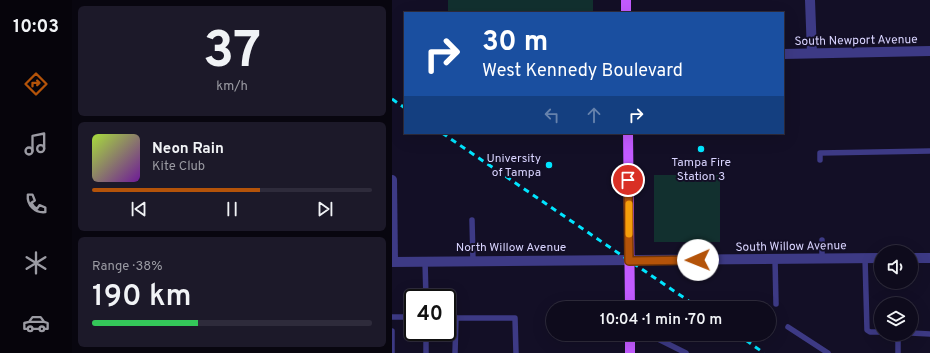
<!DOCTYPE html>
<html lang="en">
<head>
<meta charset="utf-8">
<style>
	body { margin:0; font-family:Overpass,sans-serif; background:#1c1929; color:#f1f3f6; height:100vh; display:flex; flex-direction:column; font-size:15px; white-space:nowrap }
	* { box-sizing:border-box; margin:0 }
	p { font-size:13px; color:#9b9ba3 }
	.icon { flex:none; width:22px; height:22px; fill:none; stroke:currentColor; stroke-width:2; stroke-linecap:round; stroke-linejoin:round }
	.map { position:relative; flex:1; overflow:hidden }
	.drawer { display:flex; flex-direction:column; gap:6px; padding:6px; background:#08060f; width:320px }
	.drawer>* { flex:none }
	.guide { position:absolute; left:12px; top:12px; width:380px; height:122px; border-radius:0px; box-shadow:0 4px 16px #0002,0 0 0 1px #2e2b3b; background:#1a4fa0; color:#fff; overflow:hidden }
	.buttons { position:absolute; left:482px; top:245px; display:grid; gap:8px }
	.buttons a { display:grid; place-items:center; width:44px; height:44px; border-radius:50%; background:#0e0b1c; box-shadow:0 4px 16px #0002,0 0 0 1px #2e2b3b; font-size:20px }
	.speed { position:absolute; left:12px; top:289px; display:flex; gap:8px; font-size:20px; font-weight:700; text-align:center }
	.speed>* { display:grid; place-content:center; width:52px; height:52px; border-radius:50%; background:#0e0b1c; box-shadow:0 4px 16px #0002,0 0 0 1px #2e2b3b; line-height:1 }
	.speed .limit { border:2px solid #111; border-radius:6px; background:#fff; color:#111 }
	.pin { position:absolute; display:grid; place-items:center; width:34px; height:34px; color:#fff; margin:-17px; border:2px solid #fff; border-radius:50%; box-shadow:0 1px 4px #0007 }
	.me { position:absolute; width:44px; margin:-22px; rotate:269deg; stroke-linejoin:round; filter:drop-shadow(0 0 3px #0008) }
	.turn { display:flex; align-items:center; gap:14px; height:84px; padding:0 12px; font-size:18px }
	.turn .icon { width:52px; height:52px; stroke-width:2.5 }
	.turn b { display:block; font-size:28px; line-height:34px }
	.lanes { display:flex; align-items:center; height:38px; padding:0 12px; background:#0003; justify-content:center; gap:20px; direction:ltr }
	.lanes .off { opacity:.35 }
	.big { font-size:30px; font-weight:600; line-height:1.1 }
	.drawer .card { flex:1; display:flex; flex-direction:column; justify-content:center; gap:6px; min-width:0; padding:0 14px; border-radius:6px; background:#1c1929 }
	.drawer .dial { align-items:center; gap:0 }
	.dial b { font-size:52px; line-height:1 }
	.song { display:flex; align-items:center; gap:12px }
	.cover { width:48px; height:48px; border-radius:6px; background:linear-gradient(135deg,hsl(80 70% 55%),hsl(280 70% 35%)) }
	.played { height:4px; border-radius:2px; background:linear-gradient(90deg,#b45309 60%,#2e2b3b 60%) }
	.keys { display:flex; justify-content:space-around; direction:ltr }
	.charge { height:6px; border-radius:3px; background:linear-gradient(90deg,#34c759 38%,#2e2b3b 0) }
	.trip { position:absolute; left:154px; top:301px; width:230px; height:40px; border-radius:20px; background:#0e0b1c; box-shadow:0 4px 16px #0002,0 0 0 1px #2e2b3b; font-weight:600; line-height:40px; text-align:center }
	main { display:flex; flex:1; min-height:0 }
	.tab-bar { display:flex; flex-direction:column; width:72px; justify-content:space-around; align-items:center; background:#06040b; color:#9b9ba3 }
	.tab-bar .icon { width:28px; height:28px }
	.tab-bar .on { color:#b45309 }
	.tab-bar b { font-size:18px; color:#f1f3f6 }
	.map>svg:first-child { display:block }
	.green { fill:#12302f }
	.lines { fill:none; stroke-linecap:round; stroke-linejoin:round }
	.service { stroke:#3d3a85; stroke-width:5.5 }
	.minor { stroke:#3d3a85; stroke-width:10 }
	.tertiary { stroke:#3d3a85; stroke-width:10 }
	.primary { stroke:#c25bff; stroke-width:10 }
	.rail { stroke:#00e5ff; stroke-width:3; stroke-dasharray:6 5; stroke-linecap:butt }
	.route-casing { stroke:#753606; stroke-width:10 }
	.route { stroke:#b45309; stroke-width:7 }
	.slow { stroke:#f59e0b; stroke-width:7 }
	.poi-dot { fill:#00e5ff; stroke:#130f26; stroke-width:1.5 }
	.labels { text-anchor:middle; stroke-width:4; stroke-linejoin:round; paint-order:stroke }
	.street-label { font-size:12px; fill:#d9d4ff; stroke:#130f26 }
	.poi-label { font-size:12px; fill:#d9d4ff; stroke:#130f26; text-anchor:end }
</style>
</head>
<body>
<main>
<nav class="tab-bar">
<b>10:03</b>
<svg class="icon on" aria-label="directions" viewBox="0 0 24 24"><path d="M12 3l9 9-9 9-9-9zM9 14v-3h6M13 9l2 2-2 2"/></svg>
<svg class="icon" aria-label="music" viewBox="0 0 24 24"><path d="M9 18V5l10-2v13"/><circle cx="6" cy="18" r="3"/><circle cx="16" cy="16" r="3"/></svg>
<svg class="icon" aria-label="phone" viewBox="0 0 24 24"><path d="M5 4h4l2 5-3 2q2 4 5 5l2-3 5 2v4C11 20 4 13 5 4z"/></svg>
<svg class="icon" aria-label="climate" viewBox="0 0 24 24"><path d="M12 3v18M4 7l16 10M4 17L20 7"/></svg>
<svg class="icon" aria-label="car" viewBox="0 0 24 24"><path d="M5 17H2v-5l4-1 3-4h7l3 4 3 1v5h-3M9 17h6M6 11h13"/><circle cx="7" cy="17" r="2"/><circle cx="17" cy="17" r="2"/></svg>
</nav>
<section class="drawer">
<div class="card dial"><b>37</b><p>km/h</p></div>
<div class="card">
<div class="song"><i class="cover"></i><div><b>Neon Rain</b><p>Kite Club</p></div></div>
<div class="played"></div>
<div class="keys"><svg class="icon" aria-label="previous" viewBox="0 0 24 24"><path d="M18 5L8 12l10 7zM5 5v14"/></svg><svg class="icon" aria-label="pause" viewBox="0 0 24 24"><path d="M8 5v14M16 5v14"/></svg><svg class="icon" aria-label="next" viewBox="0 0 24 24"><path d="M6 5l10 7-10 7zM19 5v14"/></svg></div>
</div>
<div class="card"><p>Range · 38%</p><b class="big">190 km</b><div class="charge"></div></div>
</section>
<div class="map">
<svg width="538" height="353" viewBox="0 0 538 353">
	<rect width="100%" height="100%" fill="#130f26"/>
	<g class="green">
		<rect x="56" y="0" width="145" height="13"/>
		<rect x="262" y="175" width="66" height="67"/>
	</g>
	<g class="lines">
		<g class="service">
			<path d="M428,160V153L538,151"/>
			<path d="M80,220L81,260"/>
			<path d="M430,240V259"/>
			<path d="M473,258L475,330L478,332H489"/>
			<path d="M383,259L384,304"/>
			<path d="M33,261L34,298"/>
			<path d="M0,317H21"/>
			<path d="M55,318H123L124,353"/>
			<path d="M396,327L436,353"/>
			<path d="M0,331V353"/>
			<path d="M34,332V353"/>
			<path d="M519,333L538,334"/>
			<path d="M506,334V353"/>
			<path d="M238,337L260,336L294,353"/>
			<path d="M63,353L64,318"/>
		</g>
		<g class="minor">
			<path d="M418,0L420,53"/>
			<path d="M391,54L538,51"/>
			<path d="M0,180L1,262"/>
		</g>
		<g class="tertiary">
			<path d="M519,258H538"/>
			<path d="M0,262L489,258"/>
		</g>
		<g class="primary">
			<path d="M234,0V13"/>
			<path d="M236,133L238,308"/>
			<path d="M238,334V353"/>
		</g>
		<g class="rail">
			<path d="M0,99L13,108"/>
			<path d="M50,133L307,308"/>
			<path d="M345,334L372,353"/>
		</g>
	</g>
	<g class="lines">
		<g class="route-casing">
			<path id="route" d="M236,180L237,261L306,260"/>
		</g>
		<use href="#route" class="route"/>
		<path class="slow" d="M237,204V234"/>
	</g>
	<g class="poi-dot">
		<circle cx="309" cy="149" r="4"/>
		<circle cx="157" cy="165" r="4"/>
	</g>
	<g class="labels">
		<g class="street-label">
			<text transform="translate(464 40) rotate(-1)" y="4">South Newport Avenue</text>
			<text transform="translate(399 246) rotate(-1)" y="4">South Willow Avenue</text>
			<text x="119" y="251">North Willow Avenue</text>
		</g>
		<g class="poi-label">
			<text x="149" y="162">University<tspan x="149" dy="14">of Tampa</tspan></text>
			<text x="309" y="166" text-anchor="middle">Tampa Fire<tspan x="309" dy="14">Station 3</tspan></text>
		</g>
	</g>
</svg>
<div class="buttons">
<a><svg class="icon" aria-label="sound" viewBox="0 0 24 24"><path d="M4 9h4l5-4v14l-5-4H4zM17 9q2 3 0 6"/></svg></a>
<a><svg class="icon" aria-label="layers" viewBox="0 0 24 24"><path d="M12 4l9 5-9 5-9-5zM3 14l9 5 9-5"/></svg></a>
</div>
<div class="speed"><div class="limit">40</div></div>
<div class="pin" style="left:236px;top:180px;background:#d93025"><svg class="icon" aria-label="arrive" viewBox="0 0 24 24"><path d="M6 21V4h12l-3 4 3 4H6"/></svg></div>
<svg class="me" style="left:306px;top:260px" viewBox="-20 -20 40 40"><circle r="19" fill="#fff"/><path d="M0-13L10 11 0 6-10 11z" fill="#b45309"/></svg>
<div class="trip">10:04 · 1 min · 70 m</div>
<div class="guide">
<div class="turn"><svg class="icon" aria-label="right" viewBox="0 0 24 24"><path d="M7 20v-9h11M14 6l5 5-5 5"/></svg><div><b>30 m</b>West Kennedy Boulevard</div></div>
<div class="lanes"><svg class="icon off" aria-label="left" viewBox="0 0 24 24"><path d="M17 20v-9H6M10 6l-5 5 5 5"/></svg><svg class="icon off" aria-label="ahead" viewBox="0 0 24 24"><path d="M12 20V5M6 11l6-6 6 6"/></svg><svg class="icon" aria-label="right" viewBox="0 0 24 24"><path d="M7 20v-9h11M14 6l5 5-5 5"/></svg></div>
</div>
</div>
</main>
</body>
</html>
